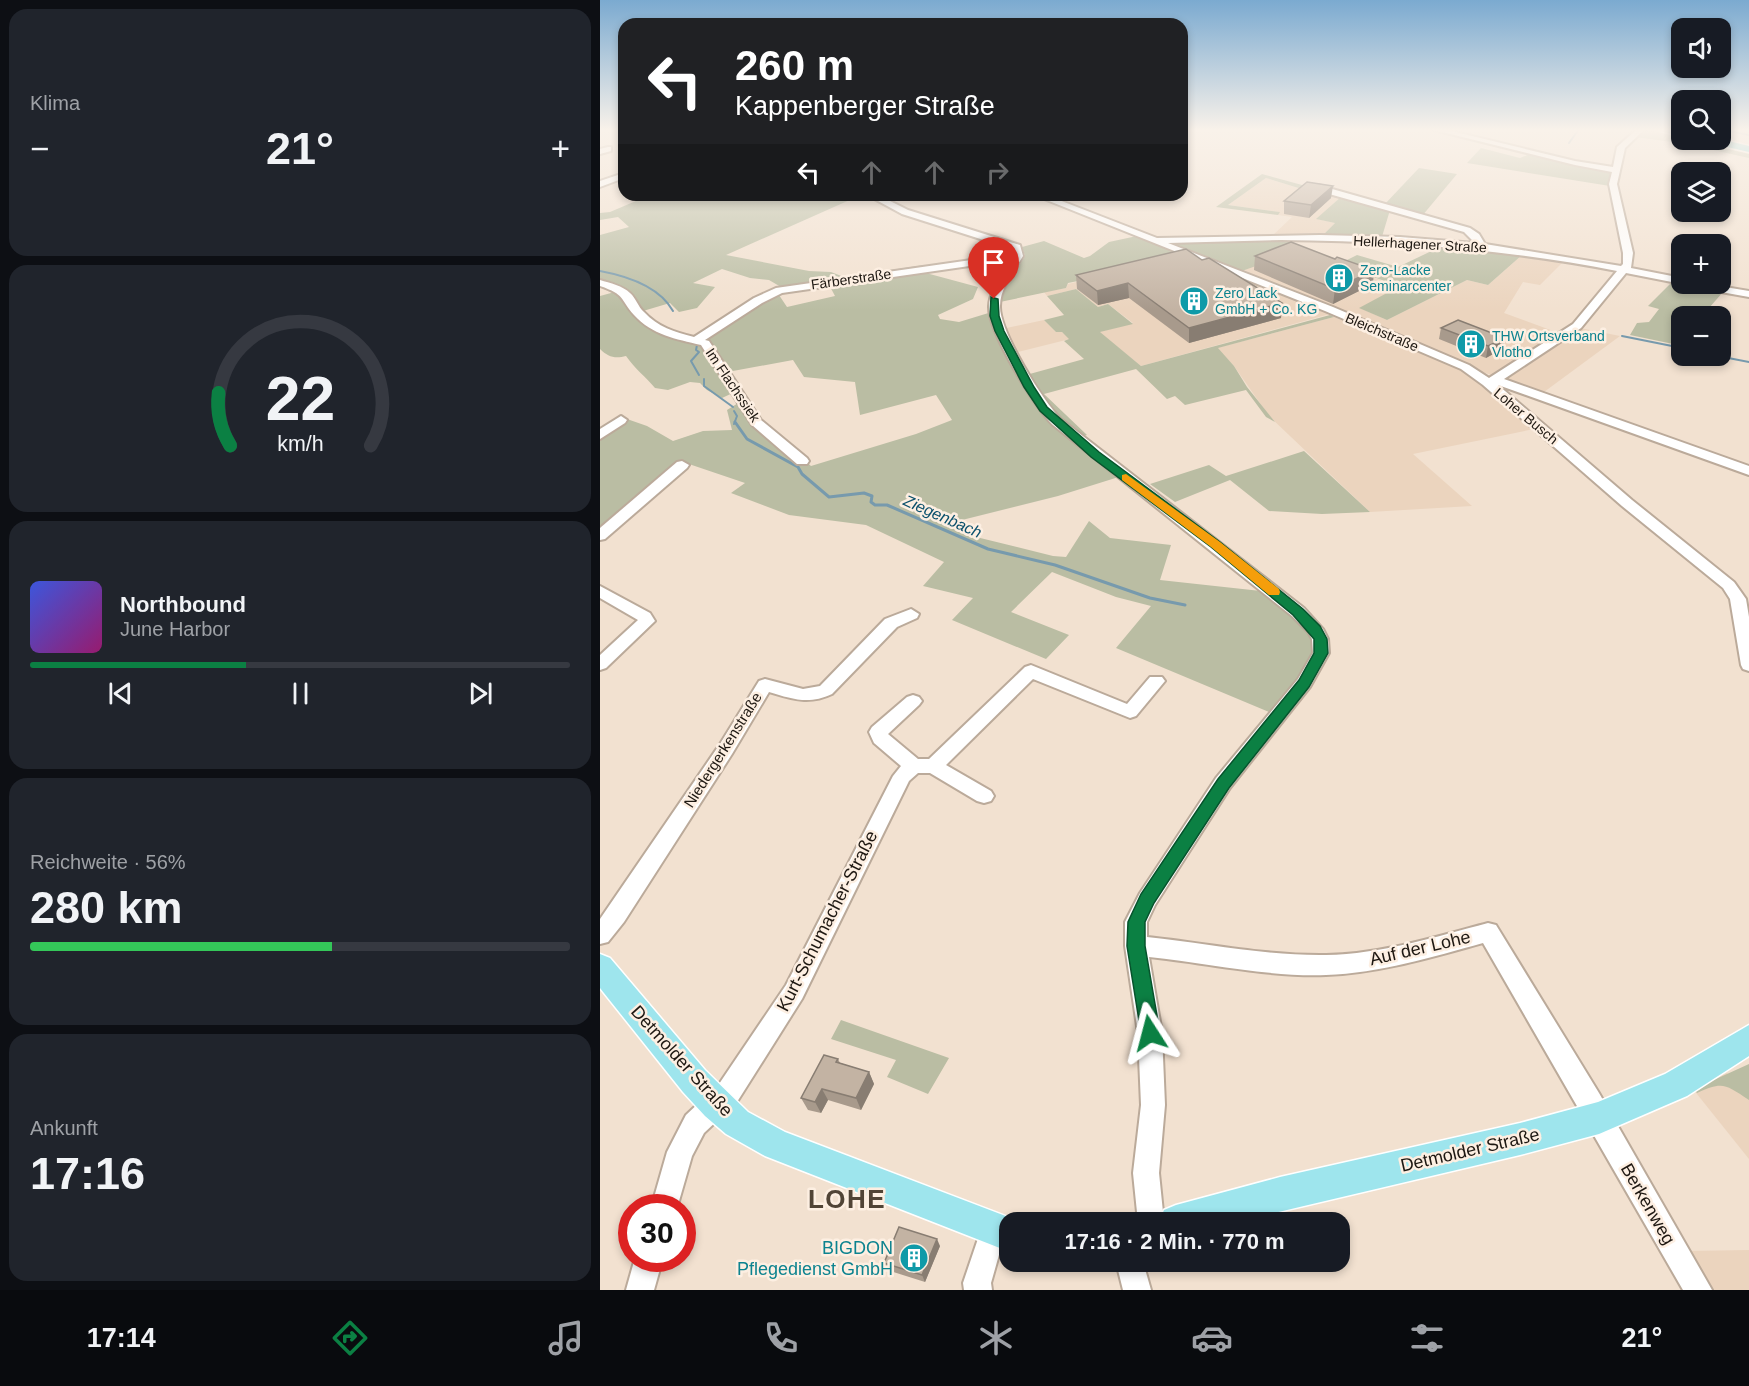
<!DOCTYPE html>
<html lang="de">
<head>
<meta charset="utf-8">
<style>
	body { margin:0; font-family:Helvetica,sans-serif; background:#20242c; color:#f1f3f6; height:100vh; display:flex; flex-direction:column; font-size:22px; white-space:nowrap }
	* { box-sizing:border-box; margin:0 }
	p { font-size:20px; color:#9ea1a6 }
	.icon { flex:none; width:33px; height:33px; fill:none; stroke:currentColor; stroke-width:2; stroke-linecap:round; stroke-linejoin:round }
	.map { position:relative; flex:1; overflow:hidden }
	.panel { display:flex; flex-direction:column; gap:9px; padding:9px; background:#0d0f14; width:600px }
	.panel>* { flex:none }
	.hud { position:absolute; left:18px; top:18px; width:570px; height:183px; border-radius:18px; box-shadow:0 3px 9px #0003; background:#202124; color:#fff; overflow:hidden }
	.controls { position:absolute; left:1071px; top:18px; display:grid; gap:12px }
	.controls a { display:grid; place-items:center; width:60px; height:60px; border-radius:12px; background:#171b24; box-shadow:0 3px 9px #0003; font-size:30px }
	.speed { position:absolute; left:18px; top:1194px; display:flex; gap:12px; font-size:30px; font-weight:700; text-align:center }
	.speed>* { display:grid; place-content:center; width:78px; height:78px; border-radius:50%; background:#171b24; box-shadow:0 3px 9px #0003; line-height:1 }
	.speed .limit { border:9px solid #d22; background:#fff; color:#111 }
	.pin { position:absolute; display:grid; place-items:center; width:51px; height:51px; color:#fff; margin:-62px -26px; border-radius:50% 50% 50% 0; rotate:-45deg; box-shadow:0 0 6px #0007 }
	.pin .icon { rotate:45deg }
	.me { position:absolute; width:66px; margin:-33px; rotate:351deg; stroke-linejoin:round; filter:drop-shadow(0 0 4px #0008) }
	.turn { display:flex; align-items:center; gap:21px; height:126px; padding:0 18px; font-size:27px }
	.turn .icon { width:78px; height:78px; stroke-width:2.5 }
	.turn b { display:block; font-size:42px; line-height:51px }
	.lanes { display:flex; align-items:center; height:57px; padding:0 18px; background:#0003; justify-content:center; gap:30px; direction:ltr }
	.lanes .off { opacity:.35 }
	.big { font-size:45px; font-weight:600; line-height:1.1 }
	.panel .tile { flex:1; display:flex; flex-direction:column; justify-content:center; gap:9px; min-width:0; padding:0 21px; border-radius:18px; background:#20242c }
	.panel .dial { align-items:center; gap:0 }
	.dial svg { height:156px; overflow:visible; fill:none; stroke:#363941; stroke-width:7; stroke-linecap:round; text-anchor:middle }
	.dial text { fill:#f1f3f6; stroke:none }
	.song { display:flex; align-items:center; gap:18px }
	.cover { width:72px; height:72px; border-radius:9px; background:linear-gradient(135deg,hsl(230 70% 55%),hsl(320 70% 35%)) }
	.played { height:6px; border-radius:3px; background:linear-gradient(90deg,#0b8043 40%,#363941 40%) }
	.keys { display:flex; justify-content:space-around; direction:ltr }
	.heat { display:flex; justify-content:space-between; align-items:center; font-size:33px; direction:ltr }
	.charge { height:9px; border-radius:4px; background:linear-gradient(90deg,#34c759 56%,#363941 0) }
	.trip { position:absolute; left:399px; top:1212px; width:351px; height:60px; border-radius:18px; background:#171b24; box-shadow:0 3px 9px #0003; font-weight:600; line-height:60px; text-align:center }
	.tab-bar { display:flex; height:96px; justify-content:space-around; align-items:center; background:#090b0e; color:#9ea1a6 }
	.tab-bar .icon { width:42px; height:42px }
	.tab-bar .current { color:#0b8043 }
	.tab-bar b { font-size:27px; color:#f1f3f6 }
	main { display:flex; flex:1; min-height:0 }
	.map>svg:first-child { display:block }
	.built { fill:#ebd4be }
	.green { fill:#babda3; fill-rule:evenodd }
	.lines { fill:none; stroke-linecap:round; stroke-linejoin:round }
	.stream-far1 { stroke:#779aad; stroke-width:2 }
	.stream { stroke:#779aad; stroke-width:3 }
	.minor-casing { stroke:#bbaa9a; stroke-width:4 }
	.major-casing { stroke:#fff; stroke-width:3 }
	.highway-casing { stroke:#fff; stroke-width:3 }
	.minor { fill:#fff; fill-rule:evenodd }
	.major { fill:#9ee5ed; fill-rule:evenodd }
	.highway { fill:#5ed4e1; fill-rule:evenodd }
	.wall { fill:#a89a8c }
	.shaded-wall { fill:#887d72 }
	.building { fill:#c3b3a3; stroke:#887d72; stroke-width:1.5 }
	.route { fill:#0b8043; stroke:#07532c; stroke-width:1.5 }
	.slow { fill:#f59e0b }
	.labels { text-anchor:middle; stroke-width:5; stroke-linejoin:round; paint-order:stroke }
	.far-street-label { font-size:14px; fill:#1e1812; stroke:#fdefe2 }
	.far-culture-label { font-size:14px; fill:#0d838f; stroke:#fdefe2; text-anchor:start }
	.street-label { font-size:15px; fill:#1e1812; stroke:#fdefe2 }
	.water-label { font-size:16px; font-style:italic; fill:#0b506c; stroke:#fdefe2 }
	.near-street-label { font-size:18px; fill:#1e1812; stroke:#fdefe2 }
	.near-culture-label { font-size:18px; fill:#0d838f; stroke:#fdefe2; text-anchor:end }
	.near-district-label { font-size:26px; font-weight:bold; letter-spacing:1.5px; fill:#514436; stroke:#fdefe2 }
</style>
</head>
<body>
<main>
<section class="panel">
<div class="tile"><p>Klima</p>
<div class="heat"><a>−</a><b class="big">21°</b><a>+</a></div>
</div>
<div class="tile dial"><svg viewBox="0 0 100 80">
<path d="M14 69A42 42 0 1 1 86 69"/>
<path d="M14 69A42 42 0 0 1 8 42" stroke="#0b8043"/>
<text x="50" y="56" font-size="32" font-weight="700">22</text>
<text x="50" y="72" font-size="11">km/h</text>
</svg></div>
<div class="tile">
<div class="song"><i class="cover"></i><div><b>Northbound</b><p>June Harbor</p></div></div>
<div class="played"></div>
<div class="keys"><svg class="icon" aria-label="previous" viewBox="0 0 24 24"><path d="M18 5L8 12l10 7zM5 5v14"/></svg><svg class="icon" aria-label="pause" viewBox="0 0 24 24"><path d="M8 5v14M16 5v14"/></svg><svg class="icon" aria-label="next" viewBox="0 0 24 24"><path d="M6 5l10 7-10 7zM19 5v14"/></svg></div>
</div>
<div class="tile"><p>Reichweite · 56%</p><b class="big">280 km</b><div class="charge"></div></div>
<div class="tile"><p>Ankunft</p><b class="big">17:16</b></div>
</section>
<div class="map">
<svg width="1149" height="1290" viewBox="0 0 1149 1290">
	<rect width="100%" height="100%" fill="#f2e1d0"/>
	<g class="built">
		<path d="M666,178L705,190L742,196L717,219L735,223L720,238L671,237L692,217L678,215L679,212L628,205Z"/>
		<path d="M922,255L963,262L940,285L923,282L904,313L964,335L980,328L1020,336L944,392L867,367L737,312L541,366L499,332L533,323L508,304L498,307L476,289L447,296L444,292L466,288L468,284L505,275L681,257L737,265L801,287L760,308L787,320L867,280L888,285Z"/>
		<path d="M734,317L865,372L934,429L813,454L872,506L770,512L669,416L634,366L617,348Z"/>
		<path d="M444,320L456,332H462L470,339L414,353L402,329Z"/>
		<path d="M1127,1073L1149,1089V1159L1093,1089Z"/>
		<path d="M1149,1250V1290H1108L1086,1251Z"/>
	</g>
	<g class="green">
		<path d="M1046,129L1149,154V158L1086,144L1035,137Z"/>
		<path d="M881,148L920,158L930,154L980,167L1012,172L1010,186L867,163Z"/>
		<path d="M819,168L857,174L822,216L784,205Z"/>
		<path d="M662,174L713,188L705,190L666,178L628,205L680,212L678,215L616,207Z"/>
		<path d="M50,195H261L126,255L209,271L231,272L244,277L324,265L326,273L378,287L373,299L338,315L340,319L359,322L395,311L426,375L484,359L464,341L469,339L462,332H456L444,320L464,315L447,296L476,289L498,307L508,304L533,324L500,332L541,366L730,315L734,317L618,348L634,366L647,387L675,422L666,417L646,390L585,405L575,396L567,399L536,369L444,394L487,435L481,437L525,475L458,496L350,523L368,535L453,556L466,557L489,521L510,538L571,545L560,580L670,592L713,630L714,654L699,682L674,714L516,648L551,606L516,597L452,572L411,612L469,635L446,659L352,620L373,598L323,586L344,562L266,525L189,515L131,493L145,483L83,462L0,528V439L27,419L47,426L73,441L103,431L132,430L127,410L143,400L146,409L211,466L316,434L352,420L336,395L260,415L255,382L204,377L193,360L122,373L137,391L122,398L107,390L100,383L90,382L68,390L55,388C45,376 35,369 26,356C15,359 8,357 0,349V296L22,290L0,283V235L29,227L18,217L0,220V213L10,212ZM122,269L150,278L169,280L181,287L226,279L235,296L187,307L177,292L97,339C74,334 60,328 43,311L70,303L79,312L97,308L115,287L93,283Z"/>
		<path d="M742,196L790,210L781,240L720,238L735,223L716,219Z"/>
		<path d="M537,236L591,258L468,283L466,288L400,302L403,292L425,256L422,247L444,241L484,258L490,256L509,242Z"/>
		<path d="M695,239L681,257L639,272L567,243Z"/>
		<path d="M844,245L922,255L888,285L867,280L787,320L759,308L800,286L737,265L757,255L798,267Z"/>
		<path d="M1072,282L1123,292L1102,316H1082L1081,340L1078,345L1030,335L1037,323L1049,322L1059,309L1048,306Z"/>
		<path d="M704,451L770,512L722,514L669,511L630,480L575,502L550,484L609,465L626,476Z"/>
		<path d="M241,1020L349,1058L328,1094L287,1077L296,1060L231,1039Z"/>
		<path d="M1149,1064V1100C1125,1084 1123,1081 1097,1093L1094,1089Z"/>
	</g>
	<g class="lines">
		<g class="stream-far1">
			<path d="M1120,129L1149,135"/>
			<path d="M969,143L979,129"/>
			<path d="M0,271C27,276 59,286 73,311"/>
			<path d="M1022,336L1082,348"/>
			<path d="M97,345L96,350L99,352L91,361L99,375"/>
			<path d="M1118,356L1149,362"/>
			<path d="M104,379V386L133,407"/>
			<path d="M134,411L137,416L134,424"/>
		</g>
		<path class="stream" d="M135,422L147,439L198,467L202,474L229,497L264,493L272,496L271,502L275,505H287L388,549L455,565L550,598L585,605"/>
		<g class="minor-casing">
			<g id="minor">
				<path d="M830,129H843L975,161L1013,167L1017,147L1037,129H1045L1025,148L1017,184L1033,253L1031,268L1082,278V284H1084H1082L1026,273L981,328L904,379L1149,466V475L898,385L1032,500L1134,582L1146,599L1149,617V671L1143,669L1141,665L1130,599L1123,588L1022,506L883,385L861,369L725,311L434,195H446L557,238L720,235L800,237L875,243L864,232L715,190V186L718,185L870,228L879,234L885,244L1021,266L1023,264V253L1009,184L1012,172L975,165ZM681,240C794,241 905,249 1017,271L973,324L889,378L869,365L733,307L568,243Z"/>
				<path d="M8,147H11V151L0,154V149Z"/>
				<path d="M24,173V178L0,187V181Z"/>
				<path d="M267,195H278L308,210L420,245L423,256C414,271 400,288 400,306C399,331 443,401 461,419L704,608L723,629L728,639L729,653L710,687L630,788L555,905L547,922V937C606,943 665,956 726,955C781,954 835,937 888,923L896,925L999,1093L1112,1290H1083L883,943C832,957 780,973 726,975C666,977 608,963 549,957L562,1033L565,1105L559,1173L564,1222H538L533,1173L541,1105L538,1033L525,946V922L540,893L616,778L698,679L713,653L712,639L708,632L692,616L453,425C434,406 388,332 389,306C390,288 404,275 411,260L182,293L162,303L105,340L109,341L161,420L207,458L209,461L207,464H197L152,425L101,345C76,339 52,335 34,315C19,298 26,295 0,286V280C10,283 23,286 30,293C36,298 38,307 44,312C58,327 74,332 94,337L154,298L176,288L413,254L412,249L302,214Z"/>
				<path d="M1088,284H1107L1149,291V297L1093,287Z"/>
				<path d="M21,416L27,420L25,423L0,439V429Z"/>
				<path d="M82,461L89,465L87,468L5,539L0,540V528L77,462Z"/>
				<path d="M0,586L50,613L55,621L6,668L0,670V655L38,620L0,598Z"/>
				<path d="M311,609L319,614L317,618L297,627L232,694C209,705 192,699 169,692L132,754L24,922L8,942L0,944V919L120,744L159,681L165,679L203,689L220,686L285,619Z"/>
				<path d="M431,665L527,704L550,677H562L565,681L536,716L530,718L433,679L346,765L391,791L394,796L391,801L384,803L377,801L330,773H318L309,781L202,999L137,1102L104,1133L92,1156L77,1208H51L67,1152L86,1115L119,1084L186,985L293,776L301,766L274,743L269,732L272,727L307,697L313,695L319,697L322,701L319,705L288,734L318,759H329L425,667Z"/>
				<path d="M393,1217L402,1221L406,1230L391,1283L392,1290H364L363,1283L384,1221Z"/>
				<path d="M35,1258H63L54,1290H26Z"/>
				<path d="M516,1262H543L551,1290H523Z"/>
			</g>
		</g>
		<g class="major-casing">
			<g id="major">
				<path d="M0,954L10,958L105,1070L148,1112L185,1132L421,1222H410V1252L165,1156L126,1134L105,1116L83,1092L0,988Z"/>
				<path d="M1149,1025V1056L1087,1096L999,1134L920,1155L636,1222H559L564,1210L576,1205L680,1177L920,1123L998,1102L1065,1074Z"/>
			</g>
		</g>
		<g class="highway-casing">
			<g id="highway">
				<path d="M1059,129L1082,130V136L1060,131Z"/>
				<path d="M1120,139L1149,146V152L1105,142L1103,140Z"/>
			</g>
		</g>
		<use href="#minor" class="minor"/>
		<use href="#major" class="major"/>
		<use href="#highway" class="highway"/>
	</g>
	<g class="wall">
		<path d="M731,198L709,218L684,214V201Z"/>
		<path d="M655,256L773,284L733,304L654,270Z"/>
		<path d="M602,260L682,303L681,318L589,343L529,298L498,305L477,289L476,275Z"/>
		<path d="M841,328L905,338L902,349L886,358L839,339Z"/>
		<path d="M238,1059L240,1063L269,1072L274,1084L261,1110L228,1100L221,1113L208,1110L201,1098Z"/>
		<path d="M340,1246L325,1282L287,1270L284,1263Z"/>
	</g>
	<g class="shaded-wall">
		<path d="M733,186L731,198L709,218L711,205Z"/>
		<path d="M774,270L773,284L733,304L735,289Z"/>
		<path d="M528,283L529,298L498,305L497,291Z"/>
		<path d="M682,303L681,318L589,343V328Z"/>
		<path d="M905,338L902,349L886,358L888,346Z"/>
		<path d="M269,1072L274,1084L261,1110L256,1098Z"/>
		<path d="M222,1089L228,1100L221,1113L215,1102Z"/>
		<path d="M337,1239L340,1246L325,1282L322,1275Z"/>
	</g>
	<g class="building">
		<path d="M707,182L733,186L711,205L684,201Z"/>
		<path d="M691,242L735,259L737,257L774,270L735,289L655,256Z"/>
		<path d="M586,249L602,260L609,258L682,303L589,328L528,283L497,291L476,275Z"/>
		<path d="M858,320L905,338L888,346L841,328Z"/>
		<path d="M224,1055L238,1059L236,1062L269,1072L256,1098L222,1089L215,1102L201,1098Z"/>
		<path d="M299,1227L337,1239L322,1275L284,1263Z"/>
	</g>
	<linearGradient id="sky" x2="0" y2="1"><stop stop-color="#7baad0"/><stop offset="0.42" stop-color="#f9f2ea"/><stop offset="1" stop-color="#f9f2ea" stop-opacity="0"/></linearGradient>
	<rect width="1149" height="310" fill="url(#sky)"/>
	<path class="route" d="M391,297L398,299L399,316L404,331L434,387L447,407L499,452L620,542L703,609L720,626L727,639L728,653L709,687L629,788L554,903L545,922V946L560,1033L557,1039L550,1042L544,1039L541,1033L527,946L528,922L541,894L618,779L699,680L714,653V639L693,615L611,547L491,457L440,411L424,387L395,331L390,316Z"/>
	<path class="slow" d="M526,474L620,542L679,589L680,592L679,595H669L611,547L522,480V475Z"/>
	<defs>
		<g id="building-disc" transform="scale(1.5)"><circle r="9.5" fill="#0f9aa8" stroke="#fdefe2"/><path d="M-4-6H4V6H1V3H-1V6H-4ZM-2.5-4.3h1.7v1.8h-1.7ZM.8-4.3h1.7v1.8H.8ZM-2.5-1h1.7V.8h-1.7ZM.8-1h1.7V.8H.8Z" fill="#fff"/></g>
	</defs>
	<g fill-rule="evenodd">
		<use href="#building-disc" x="739" y="278"/>
		<use href="#building-disc" x="594" y="301"/>
		<use href="#building-disc" x="871" y="344"/>
		<use href="#building-disc" x="314" y="1258"/>
	</g>
	<g class="labels">
		<g class="far-street-label">
			<text transform="translate(820 244) rotate(3)" y="5">Hellerhagener Straße</text>
			<text transform="translate(251 279) rotate(-8)" y="5">Färberstraße</text>
			<text transform="translate(782 332) rotate(23)" y="5">Bleichstraße</text>
			<text transform="translate(133 385) rotate(56)" y="5">Im Flachssiek</text>
			<text transform="translate(926 416) rotate(40)" y="5">Loher Busch</text>
		</g>
		<g class="far-culture-label">
			<text x="760" y="275">Zero-Lacke<tspan x="760" dy="16">Seminarcenter</tspan></text>
			<text x="615" y="298">Zero Lack<tspan x="615" dy="16">GmbH + Co. KG</tspan></text>
			<text x="892" y="341">THW Ortsverband<tspan x="892" dy="16">Vlotho</tspan></text>
		</g>
		<g class="street-label">
			<text transform="translate(123 750) rotate(-58)" y="5">Niedergerkenstraße</text>
		</g>
		<g class="water-label">
			<text transform="translate(343 516) rotate(24)" y="6">Ziegenbach</text>
		</g>
		<g class="near-street-label">
			<text transform="translate(227 921) rotate(-63)" y="6">Kurt-Schumacher-Straße</text>
			<text transform="translate(820 948) rotate(-13)" y="6">Auf der Lohe</text>
			<text transform="translate(82 1061) rotate(48)" y="6">Detmolder Straße</text>
			<text transform="translate(870 1150) rotate(-13)" y="6">Detmolder Straße</text>
			<text transform="translate(1048 1204) rotate(60)" y="6">Berkenweg</text>
		</g>
		<g class="near-culture-label">
			<text x="293" y="1254">BIGDON<tspan x="293" dy="21">Pflegedienst GmbH</tspan></text>
		</g>
		<g class="near-district-label">
			<text x="247" y="1208">LOHE</text>
		</g>
	</g>
</svg>
<div class="controls">
<a><svg class="icon" aria-label="sound" viewBox="0 0 24 24"><path d="M4 9h4l5-4v14l-5-4H4zM17 9q2 3 0 6"/></svg></a>
<a><svg class="icon" aria-label="search" viewBox="0 0 24 24"><circle cx="10" cy="10" r="6"/><path d="M15 15l6 6"/></svg></a>
<a><svg class="icon" aria-label="layers" viewBox="0 0 24 24"><path d="M12 4l9 5-9 5-9-5zM3 14l9 5 9-5"/></svg></a>
<a>+</a>
<a>−</a>
</div>
<div class="speed"><div class="limit">30</div></div>
<div class="pin" style="left:394px;top:299px;background:#d93025"><svg class="icon" aria-label="arrive" viewBox="0 0 24 24"><path d="M6 21V4h12l-3 4 3 4H6"/></svg></div>
<svg class="me" style="left:550px;top:1033px" viewBox="-20 -20 40 40"><path d="M0-17L14 15 0 8-14 15z" fill="#0b8043" stroke="#fff" stroke-width="4"/></svg>
<div class="trip">17:16 · 2 Min. · 770 m</div>
<div class="hud">
<div class="turn"><svg class="icon" aria-label="left" viewBox="0 0 24 24"><path d="M17 20v-9H6M10 6l-5 5 5 5"/></svg><div><b>260 m</b>Kappenberger Straße</div></div>
<div class="lanes"><svg class="icon" aria-label="left" viewBox="0 0 24 24"><path d="M17 20v-9H6M10 6l-5 5 5 5"/></svg><svg class="icon off" aria-label="ahead" viewBox="0 0 24 24"><path d="M12 20V5M6 11l6-6 6 6"/></svg><svg class="icon off" aria-label="ahead" viewBox="0 0 24 24"><path d="M12 20V5M6 11l6-6 6 6"/></svg><svg class="icon off" aria-label="right" viewBox="0 0 24 24"><path d="M7 20v-9h11M14 6l5 5-5 5"/></svg></div>
</div>
</div>
</main>
<nav class="tab-bar">
<b>17:14</b>
<svg class="icon current" aria-label="directions" viewBox="0 0 24 24"><path d="M12 3l9 9-9 9-9-9zM9 14v-3h6M13 9l2 2-2 2"/></svg>
<svg class="icon" aria-label="music" viewBox="0 0 24 24"><path d="M9 18V5l10-2v13"/><circle cx="6" cy="18" r="3"/><circle cx="16" cy="16" r="3"/></svg>
<svg class="icon" aria-label="phone" viewBox="0 0 24 24"><path d="M5 4h4l2 5-3 2q2 4 5 5l2-3 5 2v4C11 20 4 13 5 4z"/></svg>
<svg class="icon" aria-label="climate" viewBox="0 0 24 24"><path d="M12 3v18M4 7l16 10M4 17L20 7"/></svg>
<svg class="icon" aria-label="car" viewBox="0 0 24 24"><path d="M5 17H2v-5l4-1 3-4h7l3 4 3 1v5h-3M9 17h6M6 11h13"/><circle cx="7" cy="17" r="2"/><circle cx="17" cy="17" r="2"/></svg>
<svg class="icon" aria-label="filters" viewBox="0 0 24 24"><path d="M4 7h16M4 17h16"/><circle cx="9" cy="7" r="2"/><circle cx="15" cy="17" r="2"/></svg>
<b>21°</b>
</nav>
</body>
</html>
